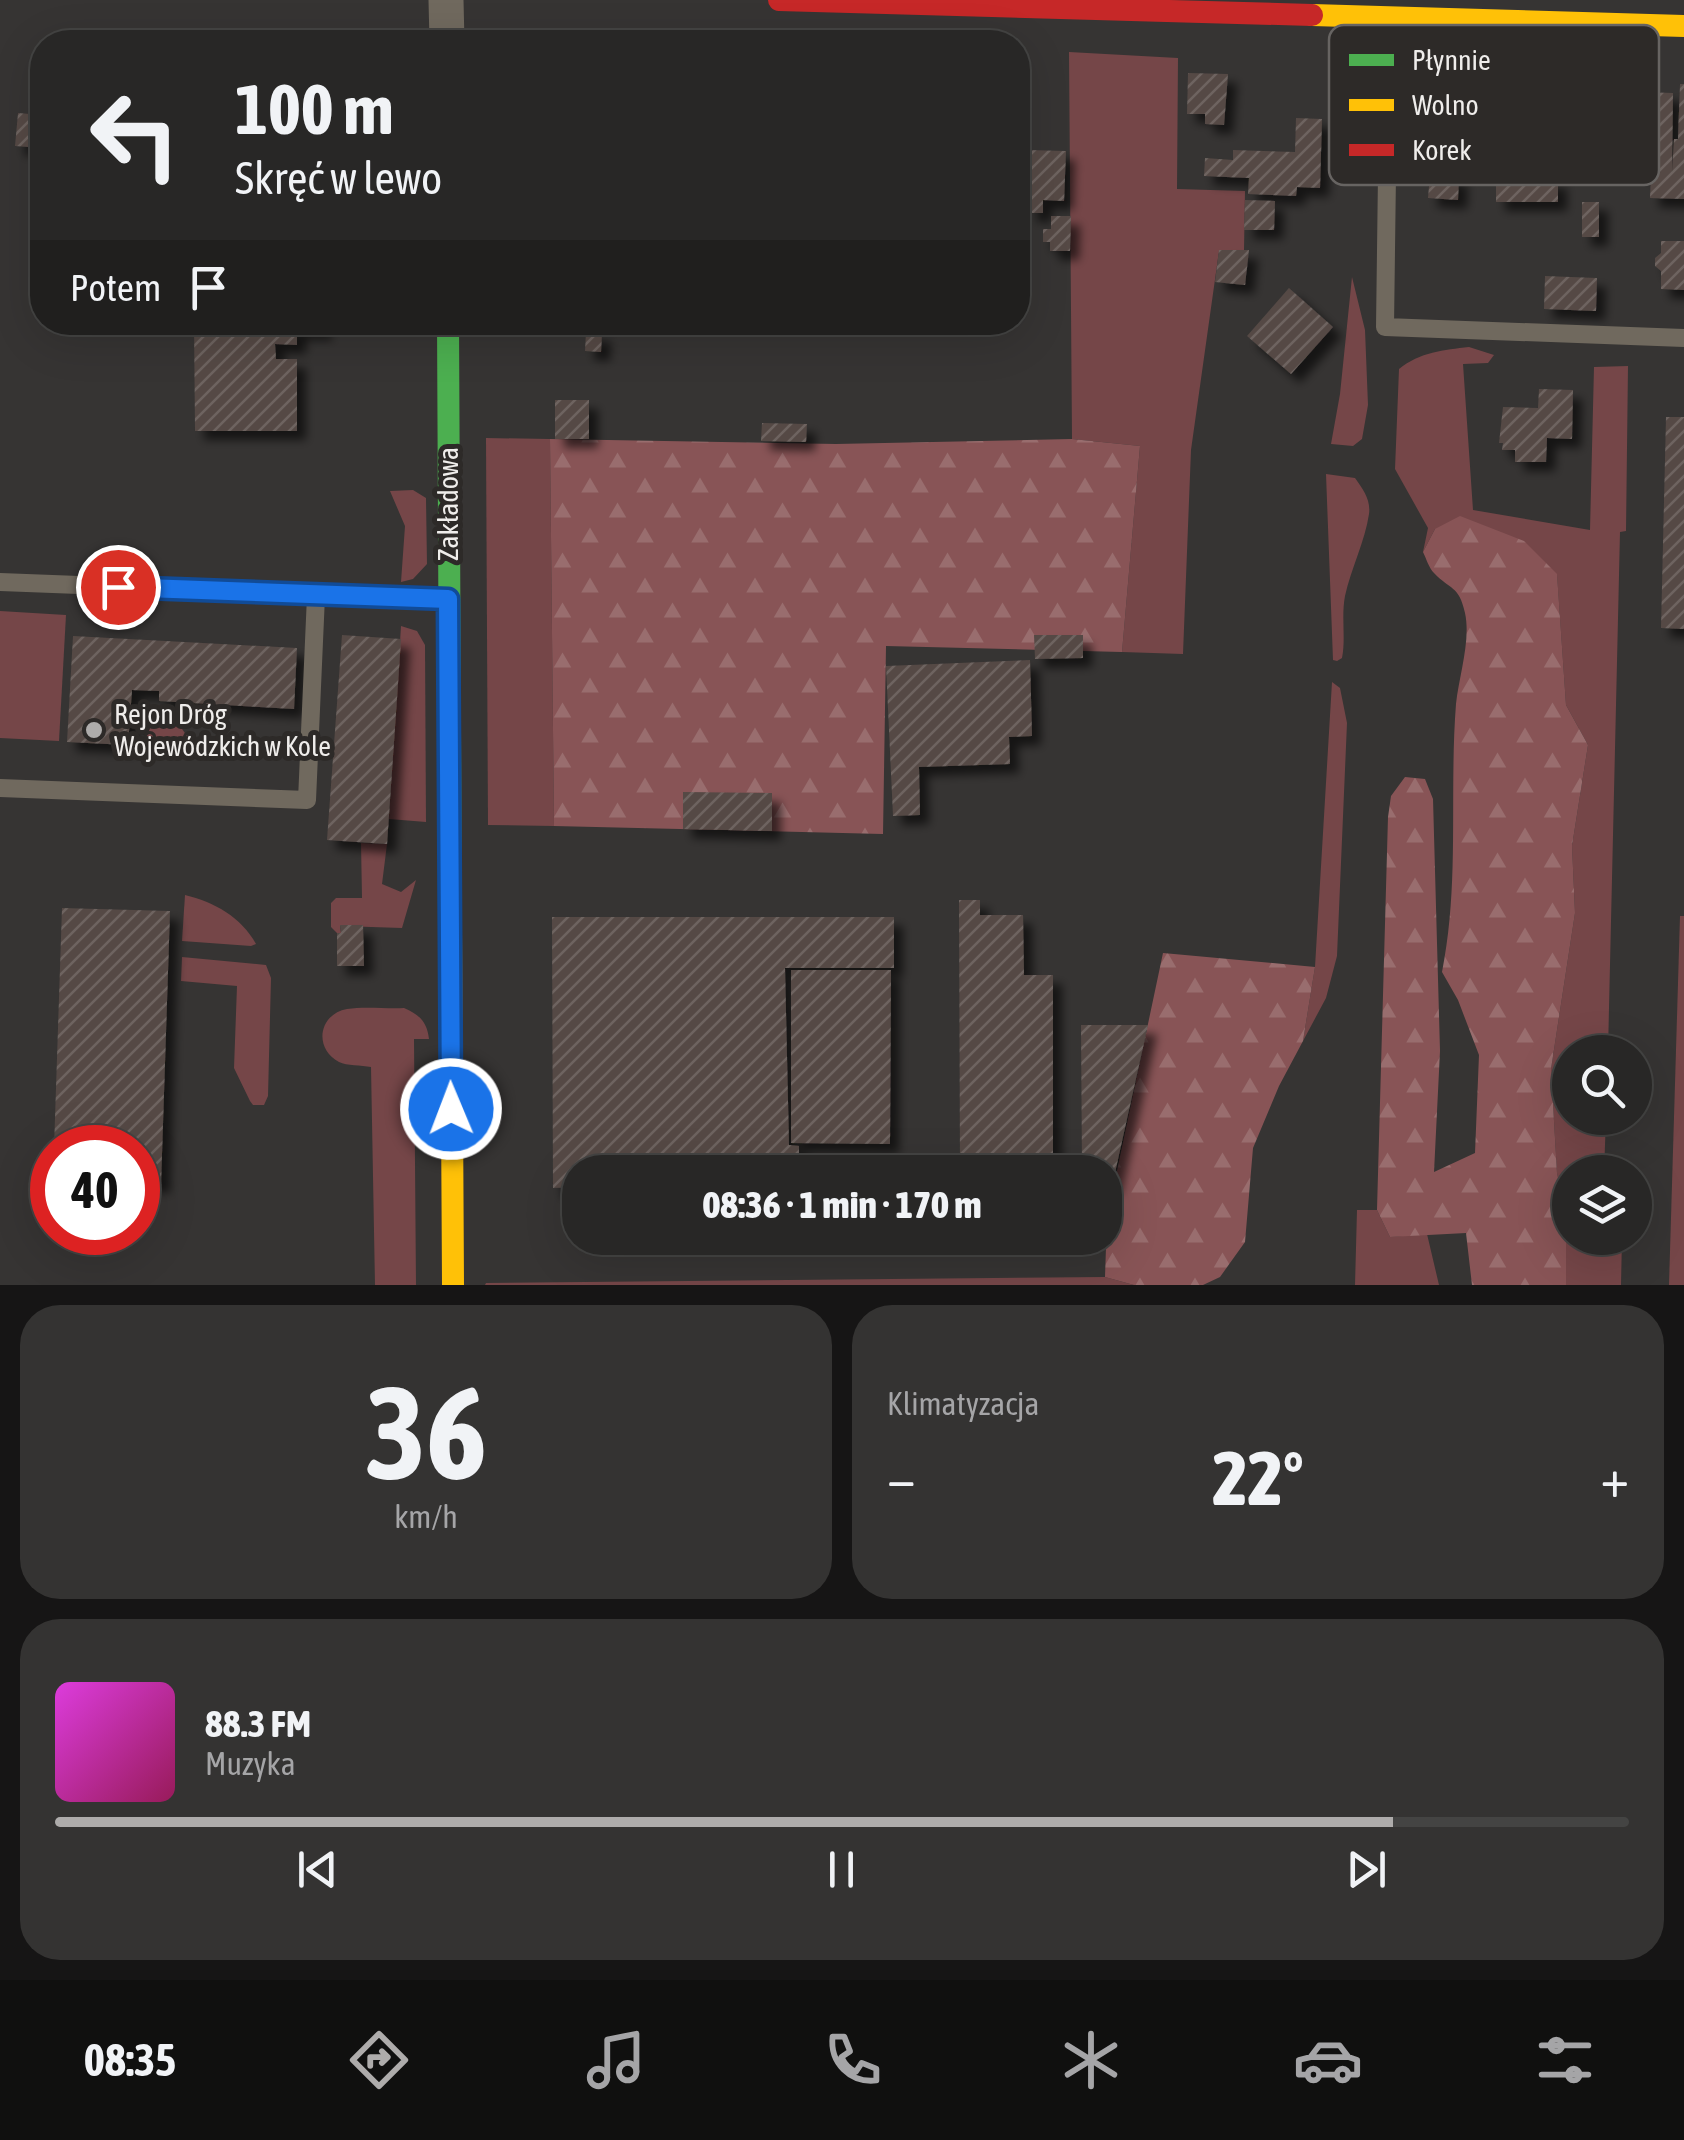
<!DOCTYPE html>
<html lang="pl">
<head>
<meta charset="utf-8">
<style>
	body { margin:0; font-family:"Asap Condensed",sans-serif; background:#343332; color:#f1f3f6; height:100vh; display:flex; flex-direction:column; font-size:38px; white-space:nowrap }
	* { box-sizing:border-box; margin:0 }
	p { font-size:32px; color:#a5a5a7 }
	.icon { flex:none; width:55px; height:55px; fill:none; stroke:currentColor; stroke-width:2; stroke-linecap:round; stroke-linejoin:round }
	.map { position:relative; height:1285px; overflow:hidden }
	.details { display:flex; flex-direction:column; gap:20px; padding:20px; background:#161515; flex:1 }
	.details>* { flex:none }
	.top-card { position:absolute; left:30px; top:30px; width:1000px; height:305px; border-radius:40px; box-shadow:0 10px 40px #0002,0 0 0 2px #444443; background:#282726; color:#f1f3f6; overflow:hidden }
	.tools { position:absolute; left:1552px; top:1035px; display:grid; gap:20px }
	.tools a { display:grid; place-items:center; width:100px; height:100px; border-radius:50%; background:#282726; box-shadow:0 10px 40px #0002,0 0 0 2px #444443; font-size:50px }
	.speed { position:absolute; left:30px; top:1125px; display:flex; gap:20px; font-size:50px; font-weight:700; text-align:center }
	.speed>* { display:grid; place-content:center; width:130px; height:130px; border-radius:50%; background:#282726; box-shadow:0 10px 40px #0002,0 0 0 2px #444443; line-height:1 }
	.speed .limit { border:15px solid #d22; background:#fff; color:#111 }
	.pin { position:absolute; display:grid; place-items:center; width:85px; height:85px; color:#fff; margin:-42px; border:5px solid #fff; border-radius:50%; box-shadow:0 2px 10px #0007 }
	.me { position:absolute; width:110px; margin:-55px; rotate:359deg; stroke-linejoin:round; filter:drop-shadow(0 0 8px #0008) }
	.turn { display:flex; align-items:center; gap:35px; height:210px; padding:0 40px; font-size:45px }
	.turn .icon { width:130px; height:130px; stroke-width:2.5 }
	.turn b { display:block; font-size:70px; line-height:85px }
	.then { display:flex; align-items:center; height:95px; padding:0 40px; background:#0003; gap:20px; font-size:38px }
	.big { font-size:75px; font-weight:800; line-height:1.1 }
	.details .tile { flex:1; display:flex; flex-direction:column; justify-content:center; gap:15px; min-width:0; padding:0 35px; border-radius:40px; background:#343332 }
	.details .dial { align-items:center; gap:0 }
	.dial b { font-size:130px; line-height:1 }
	.song { display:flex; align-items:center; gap:30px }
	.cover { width:120px; height:120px; border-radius:15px; background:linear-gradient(135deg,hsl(300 70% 55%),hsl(330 70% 35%)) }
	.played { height:10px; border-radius:5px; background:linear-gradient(90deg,#aeacab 85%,#444443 85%) }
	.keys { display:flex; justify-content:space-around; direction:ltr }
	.heat { display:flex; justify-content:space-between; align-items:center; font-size:55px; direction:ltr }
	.details .tiles { flex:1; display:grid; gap:20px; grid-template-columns:1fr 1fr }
	.tile:last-child { grid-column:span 2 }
	.trip { position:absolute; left:562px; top:1155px; width:560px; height:100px; border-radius:40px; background:#282726; box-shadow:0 10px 40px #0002,0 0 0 2px #444443; font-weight:800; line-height:100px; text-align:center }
	.tab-bar { display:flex; height:160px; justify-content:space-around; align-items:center; background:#10100f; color:#a5a5a7 }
	.tab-bar .icon { width:70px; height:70px }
	.tab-bar .selected { color:#aeacab }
	.tab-bar b { font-size:45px; color:#f1f3f6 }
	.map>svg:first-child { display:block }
	.green { fill:#754648 }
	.forest { fill:url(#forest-firs) }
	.building { fill:url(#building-hatch); filter:url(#shadow) }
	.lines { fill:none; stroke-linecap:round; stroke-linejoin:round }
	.lane { stroke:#70695e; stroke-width:18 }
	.street { stroke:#70695e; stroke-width:35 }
	.fast { stroke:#4caf50; stroke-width:22 }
	.slow { stroke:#ffc107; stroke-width:22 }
	.jam { stroke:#c62828; stroke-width:22 }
	.route-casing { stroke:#114b97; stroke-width:25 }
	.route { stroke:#1a73e8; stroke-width:18 }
	.poi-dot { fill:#aeacab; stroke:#2d2a28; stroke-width:4 }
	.labels { text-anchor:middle; stroke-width:10; stroke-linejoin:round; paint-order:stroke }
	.street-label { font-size:28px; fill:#efedeb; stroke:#2d2a28 }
	.poi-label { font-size:28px; fill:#efedeb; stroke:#2d2a28; text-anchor:start }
	.key { fill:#2d2a28; stroke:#676462; stroke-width:2.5 }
	.key-label { font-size:28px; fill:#efedeb }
</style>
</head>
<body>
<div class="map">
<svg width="1684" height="1285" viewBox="0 0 1684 1285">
	<defs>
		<pattern id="forest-firs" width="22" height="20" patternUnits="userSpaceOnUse" patternTransform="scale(2.5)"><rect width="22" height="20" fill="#885456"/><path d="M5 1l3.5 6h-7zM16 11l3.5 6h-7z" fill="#996d6e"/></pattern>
		<pattern id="building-hatch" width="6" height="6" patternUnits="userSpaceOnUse" patternTransform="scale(2.5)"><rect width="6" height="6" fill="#554945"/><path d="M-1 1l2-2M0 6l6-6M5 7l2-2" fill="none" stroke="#6e6460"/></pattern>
		<filter id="shadow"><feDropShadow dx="9" dy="9" stdDeviation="5" flood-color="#0009"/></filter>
	</defs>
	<rect width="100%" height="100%" fill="#363433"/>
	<g class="green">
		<path d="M1069,52L1178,58L1177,189L1245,191L1244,250L1219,251L1191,450L1183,654L1122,652L1140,446L1072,439Z"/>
		<path d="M1352,277L1365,330L1368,405L1362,439L1353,446L1331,444L1340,394Z"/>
		<path d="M1469,347L1494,355L1488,363L1463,364L1473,510L1590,530L1594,367L1628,366L1626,531L1620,532L1608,1052H1570V1118H1606L1604,1172H1570V1238H1622L1621,1285H1566V1216L1557,1173L1551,1069L1575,913L1572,846L1588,745L1566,705L1557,575L1435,529L1423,552L1428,528L1395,469L1399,369C1420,352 1444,350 1469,347Z"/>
		<path d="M486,438L550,439L554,826L488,825Z"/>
		<path d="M1326,474L1355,478C1363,489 1371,500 1369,514C1365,541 1351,569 1345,596C1341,617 1346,638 1342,658L1337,661L1333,660Z"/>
		<path d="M413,490L426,498L427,564L413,579L401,582L405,526L390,491Z"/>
		<path d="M0,611L66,615L59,741L0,738Z"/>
		<path d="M401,626L417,631L425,645L426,822L389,819Z"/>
		<path d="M1332,682L1340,688L1347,723L1337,956L1326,998L1303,1041L1315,967Z"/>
		<path d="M137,705H165L187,736L180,743L149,739L137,719Z"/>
		<path d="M361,843L387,844L382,884L401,892L416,880L402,928L340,926L341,933H337L331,927V903L336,898H362Z"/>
		<path d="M185,895C214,902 241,917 256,944L251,946L182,941Z"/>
		<path d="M1680,916H1684V1285H1669Z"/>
		<path d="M182,957L266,965L271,978L268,1096L264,1105H253L250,1101L234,1068L237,986L181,981Z"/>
		<path d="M404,1008C420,1015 427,1022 429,1039H414L416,1285H375L371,1067C361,1065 347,1066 339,1062C313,1048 319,1014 347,1009C365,1006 386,1009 404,1008Z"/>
		<path d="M1357,1210H1377L1390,1237L1427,1234L1439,1285H1355Z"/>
		<path d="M1105,1277L1134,1285H485L486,1283Z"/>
	</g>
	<g class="forest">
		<path d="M550,439L836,444L1072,439L1140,446L1122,652L886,646L883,834L554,826Z"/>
		<path d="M1460,516L1524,541L1557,574L1566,705L1588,745L1572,846L1575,913L1551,1069L1557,1173L1566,1216V1285H1472L1466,1233L1390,1237L1377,1210L1388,817L1391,796L1405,777L1425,779L1433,799L1440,1051L1434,1172L1475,1153L1479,1055L1458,1000L1442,972C1460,883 1449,794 1456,704C1459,676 1471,640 1465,613C1459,585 1450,590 1434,573C1429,568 1426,558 1423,552L1435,529Z"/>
		<path d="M1163,953L1315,967L1303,1041L1279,1086L1253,1148L1245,1242L1220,1277L1203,1285H1134L1105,1277L1107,1218Z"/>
	</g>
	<g class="building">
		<path d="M1188,73L1228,74L1224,125L1205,124V114H1187Z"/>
		<path d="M1680,84H1684V199L1650,198L1651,173L1641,172L1642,138L1630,137L1631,120H1643V92L1673,93L1672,172L1674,139H1678Z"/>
		<path d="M18,113L42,115V148L15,146Z"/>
		<path d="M1296,118L1322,119L1320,188L1297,187L1296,196L1248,194L1249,178L1204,176L1205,158L1233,160V150L1295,152Z"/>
		<path d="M1028,150L1066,151L1064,201L1043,200V213H1028Z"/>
		<path d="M1430,174L1459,176L1458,200L1428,198Z"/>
		<rect x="1496" y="179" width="62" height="23"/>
		<path d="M1245,200L1275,201L1274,230H1244Z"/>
		<rect x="1582" y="202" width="17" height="35"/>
		<path d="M1051,216H1071L1070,251H1050V242H1043V229H1051Z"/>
		<path d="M1661,241H1684V290L1661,289V271L1655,266V258L1661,253Z"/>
		<path d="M1219,250H1249L1245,285L1215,282Z"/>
		<path d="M1545,276L1597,278L1596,311L1544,309Z"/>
		<path d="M1289,288L1333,327L1291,374L1247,336Z"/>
		<path d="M194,322H323V331H297V345L275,344L276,359H297V431H195Z"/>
		<path d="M586,332L602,333L601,352L585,351Z"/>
		<path d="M1539,389L1573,390L1572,439L1547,438L1546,462H1515V450H1502L1503,443H1499L1503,407L1538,408Z"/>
		<rect x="555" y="400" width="34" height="39"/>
		<path d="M1666,417H1684V629L1661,628Z"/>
		<path d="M762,423L807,424L806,442L761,441Z"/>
		<path d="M342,635L401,639L387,844L327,840Z"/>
		<path d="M1034,635H1083V658L1035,659Z"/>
		<path d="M73,636L297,648L294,709L159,701V691L132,690L128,745L67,742Z"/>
		<path d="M1030,660L1032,736L1009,737L1010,764L919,767L920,815L893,816L886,666Z"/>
		<path d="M683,792L772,793V831L683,829Z"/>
		<path d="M959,900H980V915H1023L1024,975H1053V1172H960Z"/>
		<path d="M62,908L170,911L161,1184L138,1183V1148H54Z"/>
		<path d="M552,917H894V968H785L789,1145L799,1146V1172H580V1187L553,1188Z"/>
		<path d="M340,925H363L364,966H337V933H341Z"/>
		<path d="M791,970H891L890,1144L791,1143Z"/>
		<path d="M1081,1025H1148L1112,1186H1105V1172H1082Z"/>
	</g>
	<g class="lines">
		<g class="lane">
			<path d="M1389,22L1385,327L1684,338"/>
			<path d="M0,582L448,599"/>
			<path d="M0,788L307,800L316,596"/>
		</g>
		<path class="street" d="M446,0L447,42"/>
		<path class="fast" d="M448,322L451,933"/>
		<g class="slow">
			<path d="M1312,15L1684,26"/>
			<path d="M451,933L453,1285"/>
		</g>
		<path class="jam" d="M779,0L1312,15"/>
	</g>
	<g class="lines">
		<g class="route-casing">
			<path id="route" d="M118,587L448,599L451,1109"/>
		</g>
		<use href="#route" class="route"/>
	</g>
	<circle class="poi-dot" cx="94" cy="730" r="10"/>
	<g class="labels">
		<g class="street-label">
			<text transform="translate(448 504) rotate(-90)" y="10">Zakładowa</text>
		</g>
		<g class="poi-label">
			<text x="114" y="724">Rejon Dróg<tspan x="114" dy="32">Wojewódzkich w Kole</tspan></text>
		</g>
	</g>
	<rect x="1329" y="25" width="330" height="160" rx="15" class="key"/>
	<rect x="1349" y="54" width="45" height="12" fill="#4caf50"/>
	<rect x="1349" y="99" width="45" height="12" fill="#ffc107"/>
	<rect x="1349" y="144" width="45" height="12" fill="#c62828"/>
	<g class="key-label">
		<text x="1412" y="70">Płynnie</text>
		<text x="1412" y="115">Wolno</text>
		<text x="1412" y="160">Korek</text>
	</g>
</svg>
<div class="tools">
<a><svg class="icon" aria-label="search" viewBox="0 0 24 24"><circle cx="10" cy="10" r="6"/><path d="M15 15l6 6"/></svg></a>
<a><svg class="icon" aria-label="layers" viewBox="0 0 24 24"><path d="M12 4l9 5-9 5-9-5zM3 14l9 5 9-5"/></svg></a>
</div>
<div class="speed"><div class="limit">40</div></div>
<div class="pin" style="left:118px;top:587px;background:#d93025"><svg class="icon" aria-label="arrive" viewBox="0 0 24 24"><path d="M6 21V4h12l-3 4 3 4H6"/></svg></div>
<svg class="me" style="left:451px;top:1109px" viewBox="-20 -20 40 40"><circle r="17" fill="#1a73e8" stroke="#fff" stroke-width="3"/><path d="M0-11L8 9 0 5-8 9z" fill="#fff"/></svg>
<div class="trip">08:36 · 1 min · 170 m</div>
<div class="top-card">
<div class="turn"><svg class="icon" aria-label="left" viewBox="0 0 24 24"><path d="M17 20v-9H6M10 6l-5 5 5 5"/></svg><div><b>100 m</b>Skręć w lewo</div></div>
<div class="then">Potem<svg class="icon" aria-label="arrive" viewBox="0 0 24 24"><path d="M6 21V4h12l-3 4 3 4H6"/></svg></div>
</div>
</div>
<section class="details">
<div class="tiles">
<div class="tile dial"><b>36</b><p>km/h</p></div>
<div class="tile"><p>Klimatyzacja</p>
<div class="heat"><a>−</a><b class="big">22°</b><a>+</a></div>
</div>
<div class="tile">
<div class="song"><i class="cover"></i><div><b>88.3 FM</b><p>Muzyka</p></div></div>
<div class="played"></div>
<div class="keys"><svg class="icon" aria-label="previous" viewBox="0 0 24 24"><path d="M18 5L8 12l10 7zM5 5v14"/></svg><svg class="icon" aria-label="pause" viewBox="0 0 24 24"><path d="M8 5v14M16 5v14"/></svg><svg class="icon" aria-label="next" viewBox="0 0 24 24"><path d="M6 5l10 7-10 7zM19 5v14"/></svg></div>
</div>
</div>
</section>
<nav class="tab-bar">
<b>08:35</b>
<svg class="icon selected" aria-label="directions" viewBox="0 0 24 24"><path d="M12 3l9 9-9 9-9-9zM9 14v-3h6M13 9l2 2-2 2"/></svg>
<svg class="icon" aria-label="music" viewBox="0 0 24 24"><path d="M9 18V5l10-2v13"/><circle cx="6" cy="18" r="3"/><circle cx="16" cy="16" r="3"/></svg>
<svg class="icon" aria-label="phone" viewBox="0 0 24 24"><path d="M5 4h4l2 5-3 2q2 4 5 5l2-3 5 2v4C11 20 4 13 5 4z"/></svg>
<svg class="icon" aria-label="climate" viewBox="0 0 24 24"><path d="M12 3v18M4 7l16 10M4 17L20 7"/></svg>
<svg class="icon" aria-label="car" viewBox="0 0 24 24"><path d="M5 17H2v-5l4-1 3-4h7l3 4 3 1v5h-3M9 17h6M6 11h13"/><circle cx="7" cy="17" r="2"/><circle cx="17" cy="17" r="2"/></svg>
<svg class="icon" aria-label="filters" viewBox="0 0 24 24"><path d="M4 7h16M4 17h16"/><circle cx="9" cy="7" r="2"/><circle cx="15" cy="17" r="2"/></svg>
</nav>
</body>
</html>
